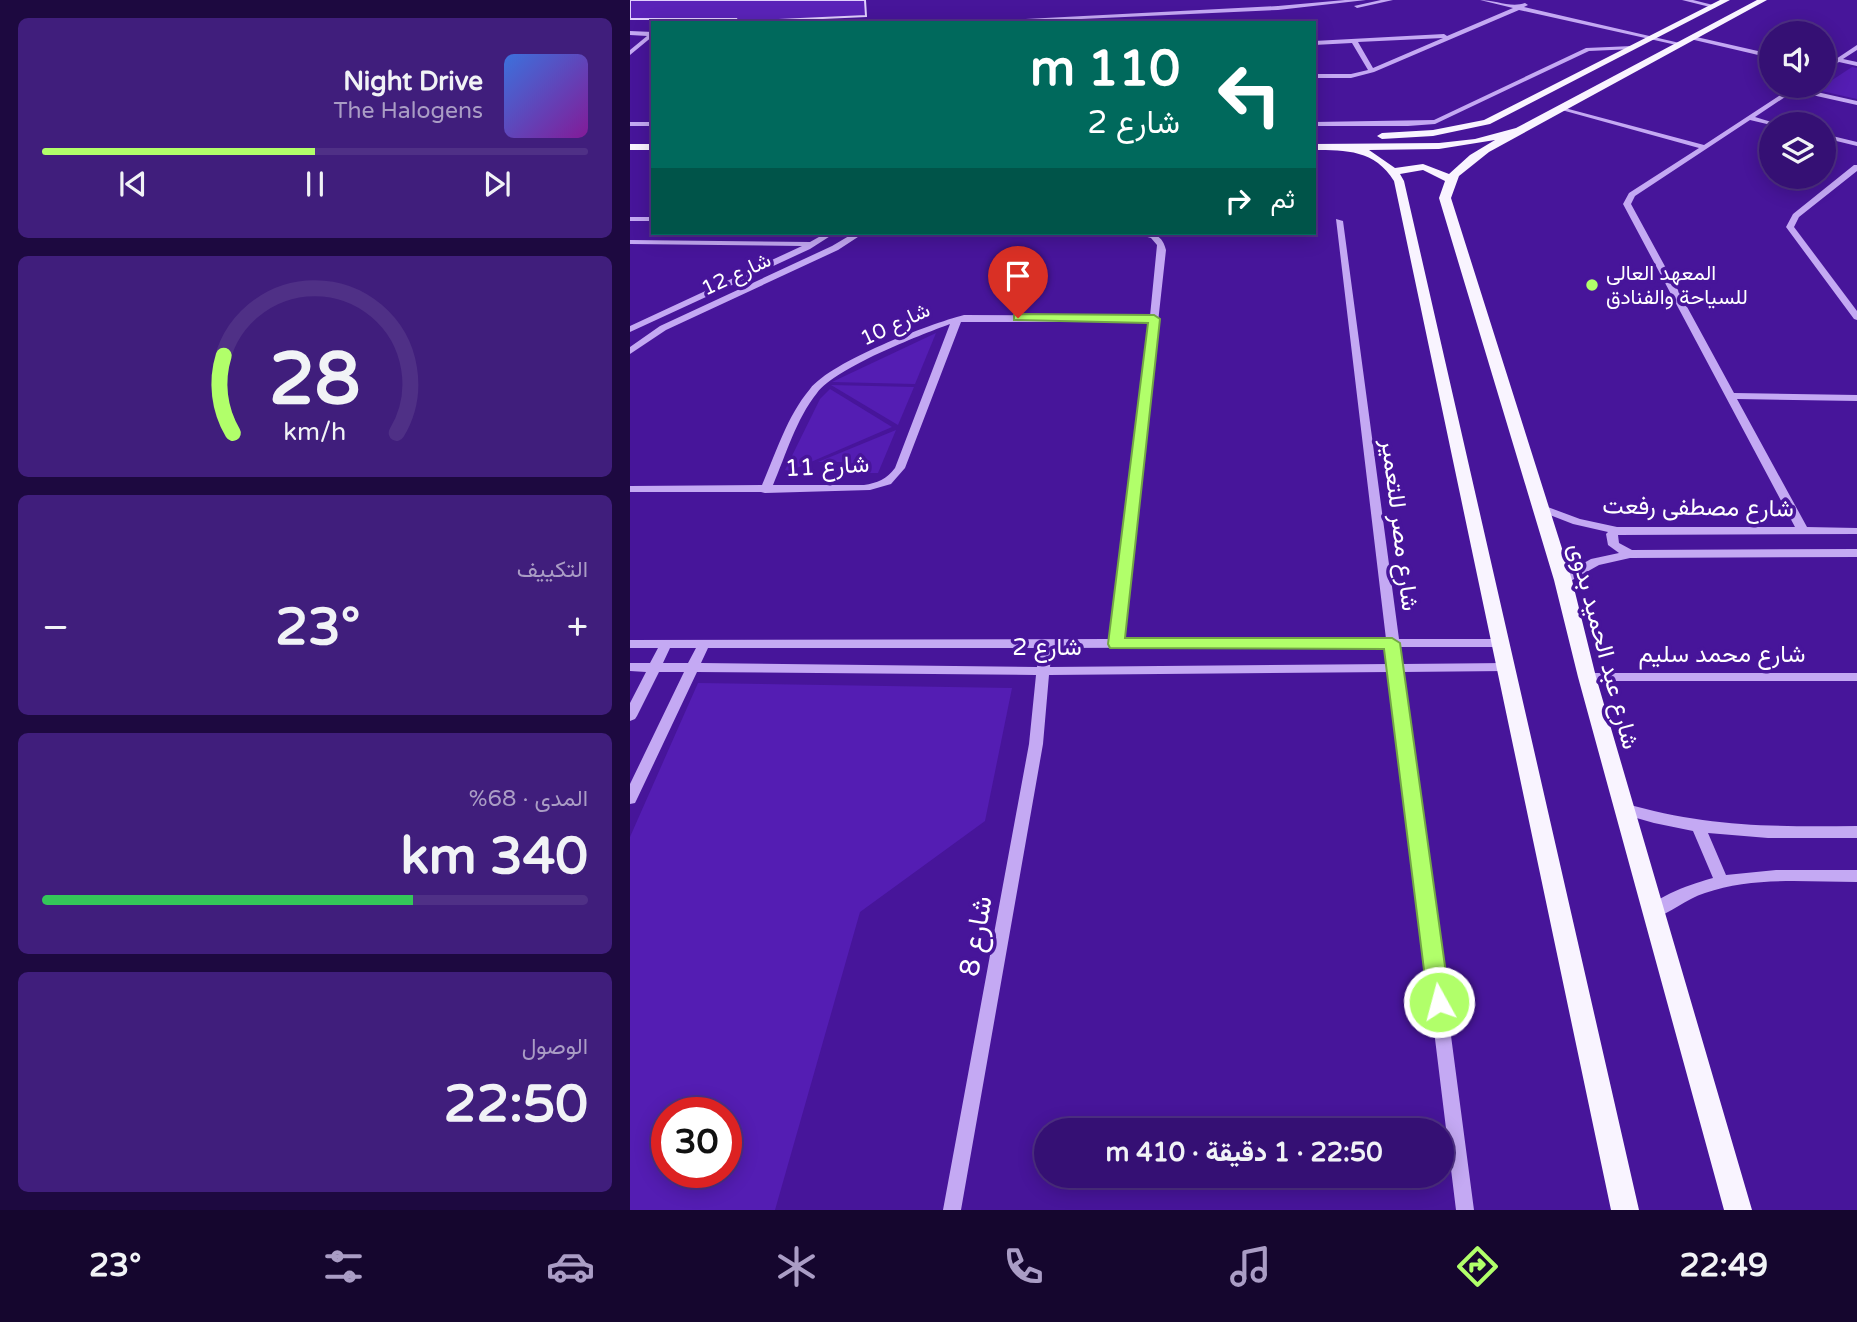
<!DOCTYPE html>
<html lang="ar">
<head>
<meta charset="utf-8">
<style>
	body { margin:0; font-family:"Varela Round",Vazirmatn,sans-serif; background:#401e7c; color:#f1f3f6; direction:rtl; height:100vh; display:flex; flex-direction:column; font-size:26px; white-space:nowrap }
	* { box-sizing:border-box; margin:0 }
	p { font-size:23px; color:#aa9dc5 }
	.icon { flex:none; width:38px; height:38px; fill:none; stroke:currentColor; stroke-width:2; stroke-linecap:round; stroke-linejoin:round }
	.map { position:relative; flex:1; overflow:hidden; direction:ltr }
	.panel { display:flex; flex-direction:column; gap:18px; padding:18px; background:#1d0940; width:630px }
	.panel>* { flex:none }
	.hud { position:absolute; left:21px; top:21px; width:665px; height:214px; border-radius:0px; box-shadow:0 4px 18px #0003,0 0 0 2px #4f3086; direction:rtl; background:#00695c; color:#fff; overflow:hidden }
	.buttons { position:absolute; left:1129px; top:21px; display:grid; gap:14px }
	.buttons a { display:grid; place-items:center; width:77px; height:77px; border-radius:50%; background:#351074; box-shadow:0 4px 18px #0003,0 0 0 2px #4f3086; font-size:35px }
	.speed { position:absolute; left:21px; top:1097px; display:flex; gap:14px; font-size:35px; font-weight:700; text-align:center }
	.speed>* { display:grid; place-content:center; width:91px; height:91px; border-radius:50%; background:#351074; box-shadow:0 4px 18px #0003,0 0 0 2px #4f3086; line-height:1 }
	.speed .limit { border:10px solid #d22; background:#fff; color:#111 }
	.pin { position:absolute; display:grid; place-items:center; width:60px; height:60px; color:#fff; margin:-72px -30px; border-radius:50% 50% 50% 0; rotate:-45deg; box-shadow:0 0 7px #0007 }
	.pin .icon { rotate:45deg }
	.me { position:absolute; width:77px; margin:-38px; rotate:353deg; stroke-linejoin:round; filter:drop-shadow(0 0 5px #0008) }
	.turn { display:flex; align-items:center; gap:24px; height:147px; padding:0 21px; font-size:32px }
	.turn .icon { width:91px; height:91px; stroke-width:2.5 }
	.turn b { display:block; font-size:49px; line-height:60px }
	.then { display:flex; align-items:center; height:66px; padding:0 21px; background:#0003; gap:14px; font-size:26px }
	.big { font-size:52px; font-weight:800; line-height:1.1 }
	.panel .card { flex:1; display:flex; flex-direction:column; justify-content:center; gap:10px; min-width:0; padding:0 24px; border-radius:10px; background:#401e7c }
	.panel .dial { align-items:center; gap:0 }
	.dial svg { height:182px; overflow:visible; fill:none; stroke:#4f3086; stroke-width:7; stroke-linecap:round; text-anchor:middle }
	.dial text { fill:#f1f3f6; stroke:none }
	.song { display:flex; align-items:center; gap:21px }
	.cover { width:84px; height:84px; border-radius:10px; background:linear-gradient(135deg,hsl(220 70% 55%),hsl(290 70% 35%)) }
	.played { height:7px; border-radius:4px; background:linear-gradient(90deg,#b1ff6a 50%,#4f3086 50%) }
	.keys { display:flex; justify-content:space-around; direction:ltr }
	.heat { display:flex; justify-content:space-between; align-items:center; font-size:38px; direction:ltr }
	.charge { height:10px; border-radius:5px; background:linear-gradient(90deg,#34c759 68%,#4f3086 0) }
	.trip { position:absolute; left:404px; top:1118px; width:420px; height:70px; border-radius:35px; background:#351074; box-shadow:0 4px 18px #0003,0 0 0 2px #4f3086; font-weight:800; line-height:70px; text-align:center; direction:rtl }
	.tabs { display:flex; height:112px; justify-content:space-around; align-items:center; background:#15062e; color:#aa9dc5 }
	.tabs .icon { width:49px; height:49px }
	.tabs .active { color:#b1ff6a }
	.tabs b { font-size:32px; color:#f1f3f6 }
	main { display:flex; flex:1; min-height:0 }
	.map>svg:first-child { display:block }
	.green { fill:#541db3; fill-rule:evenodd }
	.building { fill:#5a23b8; stroke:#e1d1fd; stroke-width:2 }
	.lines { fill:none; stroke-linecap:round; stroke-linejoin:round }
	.minor { fill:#c4a9f3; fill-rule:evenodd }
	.major { fill:#f9f4ff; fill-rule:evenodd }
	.route { fill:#b1ff6a; stroke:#73a645; stroke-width:2 }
	.poi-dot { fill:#b1ff6a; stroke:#47159a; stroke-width:2.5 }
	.labels { text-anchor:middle; stroke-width:7; stroke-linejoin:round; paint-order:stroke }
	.far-poi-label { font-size:21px; fill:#fff; stroke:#47159a; text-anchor:start }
	.far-street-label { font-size:21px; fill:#fff; stroke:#47159a }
	.street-label { font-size:24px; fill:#fff; stroke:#47159a }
	.near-street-label { font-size:28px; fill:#fff; stroke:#47159a }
</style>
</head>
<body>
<main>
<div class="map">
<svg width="1227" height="1210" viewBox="0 0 1227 1210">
	<rect width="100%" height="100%" fill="#47159a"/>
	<g class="green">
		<path d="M1222,67L1227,68V99L1187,90Z"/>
		<path d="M306,333L285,384L202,382Z"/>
		<path d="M201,385L284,387L268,425Z"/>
		<path d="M200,389L262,427L160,471L155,470L190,399Z"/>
		<path d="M266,430L248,473H214L219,462H188Z"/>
		<path d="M68,683L382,688L355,821L230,912L145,1210H0V837ZM96,1113V1172H37V1113Z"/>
	</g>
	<path class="building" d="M0,0H235L236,16L105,22L106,19H0Z"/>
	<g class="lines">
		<g class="minor">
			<path d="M715,0H736L648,10L366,23H320L648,6Z"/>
			<path d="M751,0H763L727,8L724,6Z"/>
			<path d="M850,0C865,0 881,8 895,3L898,5L894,7L1054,44L1051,46L889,10L744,72L721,78H684V74H721L738,70L722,43L684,45V41L814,34L817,36L883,8ZM813,38L743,68L728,42Z"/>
			<path d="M1052,0H1063L1087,6L1084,8Z"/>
			<path d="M0,31L23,32V36L0,55V50L17,36L0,35Z"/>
			<path d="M1062,36L1141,54V58L1060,39Z"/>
			<path d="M1227,45V50L1213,59L1227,62V66L1209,62L1194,71V67Z"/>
			<path d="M1002,46L1004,49L959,51L805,124L778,126H684V122L804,120L956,48Z"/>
			<path d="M1164,86H1171L1169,88L1227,101V105L1164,91L1125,117L1148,124L1141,125L1120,120L1005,196L1001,204L1104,393L1227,395V401L1107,399L1177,527L1227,528V534L988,535L989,543L1002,550L1227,549V557L1000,558L969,565L937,583H929L927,580L929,577L961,559L989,553L978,545L976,534L978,532L943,524L907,510L905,508L907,506H915L950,519L987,527H1165L993,204L999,193L1069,148L928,109L931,107L1074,145Z"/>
			<rect x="0" y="122" width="23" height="4"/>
			<path d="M1194,134L1227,142V146L1194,138Z"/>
			<path d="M1224,165H1227V171L1169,217L1164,227L1227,311V320L1224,319L1156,227L1163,214Z"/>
			<rect x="0" y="217" width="23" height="4"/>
			<path d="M706,219L713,221L769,639H871L877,643L871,647H770L772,664L876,663L882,667L876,671L773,672L844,1210H826L760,672L419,675L413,744L331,1210H313L399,744L406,675L67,672L7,799L5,803L0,804V784L54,672H29L7,716L5,719L0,721V703L16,672L0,671V663H20L28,648H0V640L480,639L519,322H331L275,468L261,484L240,490L135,493L131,492H0V486L132,485C146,453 157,416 180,389C202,361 299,324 334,315L520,316L527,245L521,238L503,233C519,232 532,232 536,250L493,639H756ZM320,324L265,468C257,479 247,483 234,485H143C156,455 166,419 187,393C207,367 288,336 320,324ZM757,647L759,664L420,667L422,648ZM40,648H66L58,663H33ZM78,648H409L407,667L71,663Z"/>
			<path d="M196,233H205L180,249L0,332V326L172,246L0,244V240L180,242Z"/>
			<path d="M224,233H448L444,235H231L208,250L36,330L0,354V347L30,326L202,246Z"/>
			<path d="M957,673H1227V681H957L950,677Z"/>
			<path d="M994,803C1074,827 1145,827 1227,826V838H1138L1078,833L1096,875L1146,870H1227V882C1177,882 1123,876 1075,893C1056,899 1041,913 1022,919L1016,918L1014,913C1025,896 1064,883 1083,878L1063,831L1024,823L989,813L987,809L989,805Z"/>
		</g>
		<g class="major">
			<path d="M1090,0H1100L860,124L803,136L752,139L747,136L752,133L803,130L854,120Z"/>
			<path d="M1127,0H1137L859,152L829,176L821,198L942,580L966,677L1122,1210H1094L948,677L924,580L809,198L815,181L793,170L770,174L774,181L1009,1210H981L764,181C745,150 716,150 684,150V144L809,143L845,139L886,128ZM865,140L840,155L819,174L793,164L765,168L739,150L809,149Z"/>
			<rect x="0" y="144" width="23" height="6"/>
		</g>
	</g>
	<path class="route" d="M388,314L524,315L530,319L495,638H762L770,643L820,1002L817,1008L809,1011L802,1008L798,1002L754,649L480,648L478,644L518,323L384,320V315Z"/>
	<circle class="poi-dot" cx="962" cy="285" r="7"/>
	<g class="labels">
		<g class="far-poi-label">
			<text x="976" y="280">المعهد العالى<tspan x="976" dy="24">للسياحة والفنادق</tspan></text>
		</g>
		<g class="far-street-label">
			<text transform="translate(106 274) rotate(-25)" y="7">شارع 12</text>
			<text transform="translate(265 324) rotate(-25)" y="7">شارع 10</text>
		</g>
		<g class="street-label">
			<text transform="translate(197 466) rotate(-3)" y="8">شارع 11</text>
			<text transform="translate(1068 507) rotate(1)" y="8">شارع مصطفى رفعت</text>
			<text transform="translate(770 525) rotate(83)" y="8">شارع مصر للتعمير</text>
			<text transform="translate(974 646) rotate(75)" y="8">شارع عبد الحميد بدوى</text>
			<text x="417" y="655">شارع 2</text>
			<text x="1092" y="662">شارع محمد سليم</text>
		</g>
		<g class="near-street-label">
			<text transform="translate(345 936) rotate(-80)" y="10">شارع 8</text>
		</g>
	</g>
</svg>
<div class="buttons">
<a><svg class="icon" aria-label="sound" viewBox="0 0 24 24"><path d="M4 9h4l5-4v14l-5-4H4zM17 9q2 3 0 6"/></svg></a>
<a><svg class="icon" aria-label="layers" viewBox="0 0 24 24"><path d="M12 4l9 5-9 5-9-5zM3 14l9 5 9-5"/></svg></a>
</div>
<div class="speed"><div class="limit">30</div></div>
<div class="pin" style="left:388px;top:318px;background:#d93025"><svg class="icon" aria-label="arrive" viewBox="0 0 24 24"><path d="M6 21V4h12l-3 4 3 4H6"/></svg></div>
<svg class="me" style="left:809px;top:1002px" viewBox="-20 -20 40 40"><circle r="17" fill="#b1ff6a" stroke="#fff" stroke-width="3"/><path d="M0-11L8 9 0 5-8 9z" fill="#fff"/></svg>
<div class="trip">22:50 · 1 دقيقة · 410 m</div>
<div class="hud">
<div class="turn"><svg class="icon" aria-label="left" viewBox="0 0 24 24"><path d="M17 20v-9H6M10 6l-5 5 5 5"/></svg><div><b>110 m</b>شارع 2</div></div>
<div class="then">ثم<svg class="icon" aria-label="right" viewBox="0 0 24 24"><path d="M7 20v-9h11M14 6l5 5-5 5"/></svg></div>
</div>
</div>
<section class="panel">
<div class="card">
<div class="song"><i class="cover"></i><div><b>Night Drive</b><p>The Halogens</p></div></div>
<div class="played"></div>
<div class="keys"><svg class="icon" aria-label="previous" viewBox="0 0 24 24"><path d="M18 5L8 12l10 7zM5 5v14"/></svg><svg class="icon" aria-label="pause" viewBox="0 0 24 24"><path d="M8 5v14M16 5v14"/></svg><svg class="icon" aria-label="next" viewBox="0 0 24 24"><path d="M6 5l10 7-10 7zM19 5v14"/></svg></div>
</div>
<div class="card dial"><svg viewBox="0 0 100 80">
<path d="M14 69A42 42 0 1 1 86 69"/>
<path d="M14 69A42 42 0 0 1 10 35" stroke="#b1ff6a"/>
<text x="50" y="56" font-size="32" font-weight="700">28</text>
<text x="50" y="72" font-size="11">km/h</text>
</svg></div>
<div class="card"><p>التكييف</p>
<div class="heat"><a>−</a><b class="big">23°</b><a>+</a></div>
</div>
<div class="card"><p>المدى · 68%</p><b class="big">340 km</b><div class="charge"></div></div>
<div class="card"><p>الوصول</p><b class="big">22:50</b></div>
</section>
</main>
<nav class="tabs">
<b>22:49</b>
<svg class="icon active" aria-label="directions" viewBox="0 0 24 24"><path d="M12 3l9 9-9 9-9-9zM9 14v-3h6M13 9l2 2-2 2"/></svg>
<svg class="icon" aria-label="music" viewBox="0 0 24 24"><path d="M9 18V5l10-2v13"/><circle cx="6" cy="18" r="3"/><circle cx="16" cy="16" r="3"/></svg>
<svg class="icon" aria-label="phone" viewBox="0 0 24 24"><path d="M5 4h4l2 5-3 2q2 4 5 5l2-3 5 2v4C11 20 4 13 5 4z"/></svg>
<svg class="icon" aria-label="climate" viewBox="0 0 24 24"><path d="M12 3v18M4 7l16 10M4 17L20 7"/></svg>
<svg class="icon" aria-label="car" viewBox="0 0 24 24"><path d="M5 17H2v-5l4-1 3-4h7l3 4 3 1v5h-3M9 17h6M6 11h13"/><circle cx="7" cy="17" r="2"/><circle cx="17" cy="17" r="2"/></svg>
<svg class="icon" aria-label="filters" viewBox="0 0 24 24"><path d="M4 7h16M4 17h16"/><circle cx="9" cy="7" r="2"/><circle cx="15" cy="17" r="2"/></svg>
<b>23°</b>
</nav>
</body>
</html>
